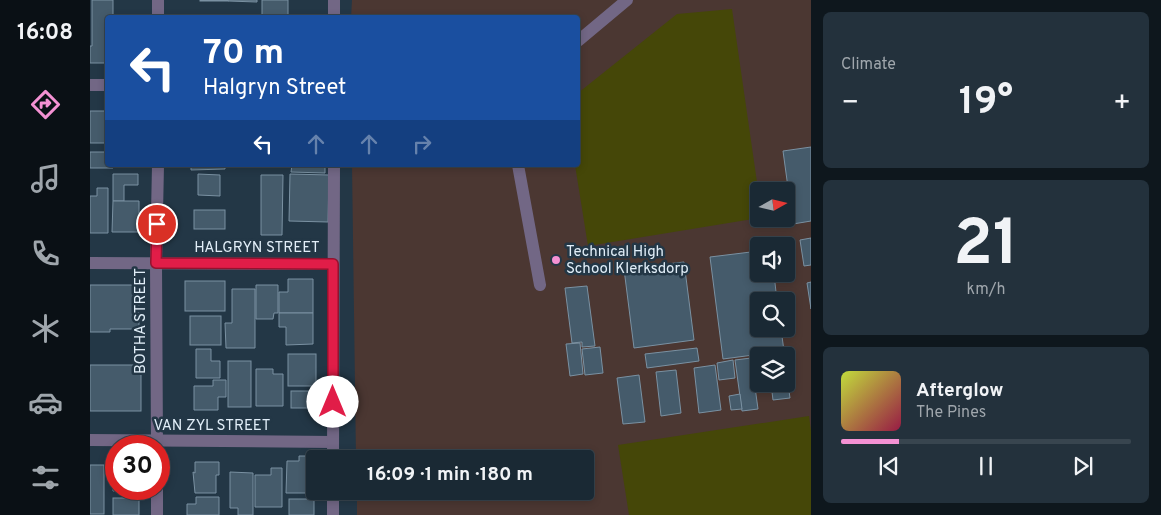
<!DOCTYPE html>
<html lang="en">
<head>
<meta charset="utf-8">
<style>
	body { margin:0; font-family:Overpass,sans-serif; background:#23313c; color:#f1f3f6; height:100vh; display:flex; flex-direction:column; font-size:19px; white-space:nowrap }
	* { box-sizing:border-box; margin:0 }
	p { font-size:16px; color:#9fa6ac }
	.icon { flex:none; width:28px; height:28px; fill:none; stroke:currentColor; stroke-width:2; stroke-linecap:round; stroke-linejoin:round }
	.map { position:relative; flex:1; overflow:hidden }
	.panel { display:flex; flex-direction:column; gap:12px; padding:12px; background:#0e171d; width:350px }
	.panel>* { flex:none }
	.guide { position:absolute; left:15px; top:15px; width:475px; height:152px; border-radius:5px; box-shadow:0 2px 8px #0003,0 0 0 1px #38454f; background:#1a4fa0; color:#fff; overflow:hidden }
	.needle { width:32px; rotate:82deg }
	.tools { position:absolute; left:660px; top:182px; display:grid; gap:10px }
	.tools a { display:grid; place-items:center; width:45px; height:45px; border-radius:5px; background:#1a2934; box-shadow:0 2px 8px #0003,0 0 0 1px #38454f; font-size:25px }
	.speed { position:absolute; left:15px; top:435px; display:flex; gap:10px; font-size:25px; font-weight:700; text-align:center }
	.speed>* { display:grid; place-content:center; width:65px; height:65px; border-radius:50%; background:#1a2934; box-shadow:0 2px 8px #0003,0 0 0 1px #38454f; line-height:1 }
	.speed .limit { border:8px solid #d22; background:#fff; color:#111 }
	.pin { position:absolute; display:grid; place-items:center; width:42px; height:42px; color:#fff; margin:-21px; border:2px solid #fff; border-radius:50%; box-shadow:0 1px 5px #0007 }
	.me { position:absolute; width:55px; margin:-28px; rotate:0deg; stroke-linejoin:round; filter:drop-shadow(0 0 4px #0008) }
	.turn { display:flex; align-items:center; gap:18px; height:105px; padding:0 15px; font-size:22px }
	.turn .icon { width:65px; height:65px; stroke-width:2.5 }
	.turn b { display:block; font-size:35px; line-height:42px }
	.lanes { display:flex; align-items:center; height:48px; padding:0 15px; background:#0003; justify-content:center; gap:25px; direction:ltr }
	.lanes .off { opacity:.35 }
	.big { font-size:38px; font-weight:700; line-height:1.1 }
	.panel .tile { flex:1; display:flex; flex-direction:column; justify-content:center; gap:8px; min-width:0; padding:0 18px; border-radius:8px; background:#23313c }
	.panel .dial { align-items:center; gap:0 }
	.dial b { font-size:65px; line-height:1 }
	.song { display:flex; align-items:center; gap:15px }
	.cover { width:60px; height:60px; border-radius:8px; background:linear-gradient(135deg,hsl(70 70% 55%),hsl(340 70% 35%)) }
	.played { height:5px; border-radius:2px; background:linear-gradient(90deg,#f491d3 20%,#38454f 20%) }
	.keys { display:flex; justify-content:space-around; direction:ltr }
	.heat { display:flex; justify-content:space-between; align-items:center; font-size:28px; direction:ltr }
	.trip { position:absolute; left:216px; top:450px; width:288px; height:50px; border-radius:5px; background:#1a2934; box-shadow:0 2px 8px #0003,0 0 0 1px #38454f; font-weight:700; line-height:50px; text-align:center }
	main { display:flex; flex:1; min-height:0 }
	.tabs { display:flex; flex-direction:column; width:90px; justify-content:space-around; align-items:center; background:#0a1015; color:#9fa6ac }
	.tabs .icon { width:35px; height:35px }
	.tabs .current { color:#f491d3 }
	.tabs b { font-size:22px; color:#f1f3f6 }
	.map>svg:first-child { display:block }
	.education { fill:#4b3732; fill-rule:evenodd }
	.green { fill:#454708 }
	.building { fill:#455b6b; stroke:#7a91a2 }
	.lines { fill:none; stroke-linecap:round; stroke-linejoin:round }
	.minor { stroke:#726785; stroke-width:12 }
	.route-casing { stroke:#92132f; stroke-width:12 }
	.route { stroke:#e11d48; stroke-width:9 }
	.poi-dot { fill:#f491d3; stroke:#233746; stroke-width:2 }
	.labels { text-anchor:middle; stroke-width:5; stroke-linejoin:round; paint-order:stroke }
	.street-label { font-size:15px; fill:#e1eef8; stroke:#233746 }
	.poi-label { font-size:15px; fill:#e1eef8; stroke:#233746; text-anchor:start }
</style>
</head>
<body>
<main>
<nav class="tabs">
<b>16:08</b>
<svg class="icon current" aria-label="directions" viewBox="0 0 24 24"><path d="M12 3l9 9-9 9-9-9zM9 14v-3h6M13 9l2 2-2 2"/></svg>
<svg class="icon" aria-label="music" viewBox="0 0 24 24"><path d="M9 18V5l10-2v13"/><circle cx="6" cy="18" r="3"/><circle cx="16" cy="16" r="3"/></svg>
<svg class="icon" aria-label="phone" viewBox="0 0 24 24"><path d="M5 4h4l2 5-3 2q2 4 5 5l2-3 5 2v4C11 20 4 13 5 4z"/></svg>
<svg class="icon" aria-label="climate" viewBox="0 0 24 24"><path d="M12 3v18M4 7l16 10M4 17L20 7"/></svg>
<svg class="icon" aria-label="car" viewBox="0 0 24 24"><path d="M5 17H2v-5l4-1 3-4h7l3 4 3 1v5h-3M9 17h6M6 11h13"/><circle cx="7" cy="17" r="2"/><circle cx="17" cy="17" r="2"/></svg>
<svg class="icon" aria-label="filters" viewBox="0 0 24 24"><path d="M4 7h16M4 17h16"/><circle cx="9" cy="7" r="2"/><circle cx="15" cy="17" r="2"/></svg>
</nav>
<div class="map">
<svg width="721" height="515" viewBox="0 0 721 515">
	<rect width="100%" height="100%" fill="#233746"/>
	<path class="education" d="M262,0H721V515H267V491H495V459H266L262,165H488V18H261ZM669,191H696V219H669ZM669,246H696V274H669ZM669,301H696V329H669ZM669,356H696V384H669Z"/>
	<g class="green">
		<path d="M642,9L669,196V218L498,246L485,165H488V93L587,14Z"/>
		<path d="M719,416L721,431V515H539L528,445Z"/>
	</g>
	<g class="building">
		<path d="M2,0H23V18H18V63H0V46H2Z"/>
		<rect x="110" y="0" width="28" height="1"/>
		<path d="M138,0H167V2L138,1Z"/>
		<rect x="172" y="0" width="26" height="18"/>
		<path d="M0,111H18L17,143H0Z"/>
		<path d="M721,147V221L703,224L693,151Z"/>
		<path d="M0,152H18V165H23V168H0Z"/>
		<path d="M101,165H135V169L101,170Z"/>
		<path d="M202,165H235V173L201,172Z"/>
		<path d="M23,174H48V185H34V201H23Z"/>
		<path d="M108,174L130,175V196L108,195Z"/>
		<path d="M200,174L239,175L238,222L199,221Z"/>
		<path d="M171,175H193L192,235H171Z"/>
		<path d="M7,188H18V233H0V196H7Z"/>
		<path d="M23,201H49V232H22Z"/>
		<rect x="104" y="210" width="31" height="19"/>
		<path d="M721,238V265L714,266L710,240Z"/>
		<path d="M669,251V274H684L687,301H669V329H691L694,351L633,359L620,257Z"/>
		<path d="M594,262L604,340L544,348L534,269Z"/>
		<path d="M198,279H223V313H189V292H198Z"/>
		<rect x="95" y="281" width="40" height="30"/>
		<path d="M721,282V309L717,283Z"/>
		<path d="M0,285H49V329H20V332H0Z"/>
		<path d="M166,285H188V313H184L183,319H166Z"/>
		<path d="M497,286L505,346L492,347V342L482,343L475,288Z"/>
		<path d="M142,289H165V348H136L135,323H142Z"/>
		<path d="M189,313H223V344L196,345V327H189Z"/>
		<rect x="100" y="316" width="31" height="29"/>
		<path d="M490,343L493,374L480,376L476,344Z"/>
		<path d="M510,347L513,373L495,375L492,349Z"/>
		<path d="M607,348L609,361L557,368L555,354Z"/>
		<path d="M106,349H121V361H130V378H106Z"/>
		<rect x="198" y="354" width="28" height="32"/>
		<path d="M661,358L668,409L652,411L645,360Z"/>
		<path d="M643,360L645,378L629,380L627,363Z"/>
		<rect x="138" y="361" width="23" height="46"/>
		<rect x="0" y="365" width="51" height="46"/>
		<path d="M625,365L631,410L609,413L604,368Z"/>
		<path d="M166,369H183V374H193V406H166Z"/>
		<path d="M586,370L591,413L571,416L566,372Z"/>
		<path d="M696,370L700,398L683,400L681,384H696Z"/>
		<path d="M549,375L555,422L533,424L527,378Z"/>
		<path d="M123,380H136V397H128V410H104V386H123Z"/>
		<rect x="201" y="391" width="25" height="17"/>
		<path d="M650,394L652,409L641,410L639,396Z"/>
		<path d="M209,456H217V461H223V493H196L197,461H209Z"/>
		<path d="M105,462H129V475H126V493H105L103,472L105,473Z"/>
		<path d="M23,463H26V489H51V491H23Z"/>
		<rect x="0" y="465" width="14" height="49"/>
		<path d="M181,468H192V507H165V475H181Z"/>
		<path d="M140,472L163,473V515H148V508H140Z"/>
		<path d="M106,497H129V515H97V504H106Z"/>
		<rect x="23" y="498" width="26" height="17"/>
		<rect x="199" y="499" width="25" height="16"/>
	</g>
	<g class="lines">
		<g class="minor">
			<path d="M68,0V18"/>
			<path d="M244,18V0"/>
			<path d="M488,41L537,0"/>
			<path d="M0,85H18"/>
			<path d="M428,165L450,285"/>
			<path d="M0,263L243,264"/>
			<path d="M0,440L243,442"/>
			<path d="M67,446L66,263L68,165"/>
			<path d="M243,459L244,165"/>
			<path d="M67,489V515"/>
			<path d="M243,515V491"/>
		</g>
	</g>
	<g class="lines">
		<g class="route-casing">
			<path id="route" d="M67,224L66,263L243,264V402"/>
		</g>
		<use href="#route" class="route"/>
	</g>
	<circle class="poi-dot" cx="466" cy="260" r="5"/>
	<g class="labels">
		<g class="street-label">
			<text x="167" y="252">HALGRYN STREET</text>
			<text transform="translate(50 321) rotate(-90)" y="5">BOTHA STREET</text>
			<text x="122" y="430">VAN ZYL STREET</text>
		</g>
		<g class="poi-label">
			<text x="476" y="256">Technical High<tspan x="476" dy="17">School Klerksdorp</tspan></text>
		</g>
	</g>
</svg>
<div class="tools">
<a><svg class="needle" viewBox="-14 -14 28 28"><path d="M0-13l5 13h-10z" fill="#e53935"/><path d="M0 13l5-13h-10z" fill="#9fa6ac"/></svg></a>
<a><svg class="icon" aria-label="sound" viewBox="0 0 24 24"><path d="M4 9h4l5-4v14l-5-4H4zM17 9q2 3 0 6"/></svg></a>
<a><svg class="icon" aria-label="search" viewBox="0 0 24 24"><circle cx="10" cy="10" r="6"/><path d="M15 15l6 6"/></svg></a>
<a><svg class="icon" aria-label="layers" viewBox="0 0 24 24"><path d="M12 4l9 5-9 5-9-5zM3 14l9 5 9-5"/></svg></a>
</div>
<div class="speed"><div class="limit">30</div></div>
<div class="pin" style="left:67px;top:224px;background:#d93025"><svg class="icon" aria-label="arrive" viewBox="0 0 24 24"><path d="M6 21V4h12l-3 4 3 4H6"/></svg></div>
<svg class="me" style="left:243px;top:402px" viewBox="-20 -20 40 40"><circle r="19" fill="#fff"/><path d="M0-13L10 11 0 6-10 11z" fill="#e11d48"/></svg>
<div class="trip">16:09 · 1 min · 180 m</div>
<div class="guide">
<div class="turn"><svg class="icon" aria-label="left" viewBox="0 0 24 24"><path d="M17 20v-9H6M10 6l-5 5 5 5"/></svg><div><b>70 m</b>Halgryn Street</div></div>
<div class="lanes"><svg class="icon" aria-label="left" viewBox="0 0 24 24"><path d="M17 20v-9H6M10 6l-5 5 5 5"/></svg><svg class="icon off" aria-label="ahead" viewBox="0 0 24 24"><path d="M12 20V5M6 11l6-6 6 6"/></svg><svg class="icon off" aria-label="ahead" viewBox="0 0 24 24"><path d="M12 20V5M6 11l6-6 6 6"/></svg><svg class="icon off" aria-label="right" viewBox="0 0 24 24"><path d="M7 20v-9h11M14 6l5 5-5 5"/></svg></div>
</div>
</div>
<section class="panel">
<div class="tile"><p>Climate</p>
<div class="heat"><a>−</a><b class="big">19°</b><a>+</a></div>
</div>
<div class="tile dial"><b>21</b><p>km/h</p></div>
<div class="tile">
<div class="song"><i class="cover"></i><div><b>Afterglow</b><p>The Pines</p></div></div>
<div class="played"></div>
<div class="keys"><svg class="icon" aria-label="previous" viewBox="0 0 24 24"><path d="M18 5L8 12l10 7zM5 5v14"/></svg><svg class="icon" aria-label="pause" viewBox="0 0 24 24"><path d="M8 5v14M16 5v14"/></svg><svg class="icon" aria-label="next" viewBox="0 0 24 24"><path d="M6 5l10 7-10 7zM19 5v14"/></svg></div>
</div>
</section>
</main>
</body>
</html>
